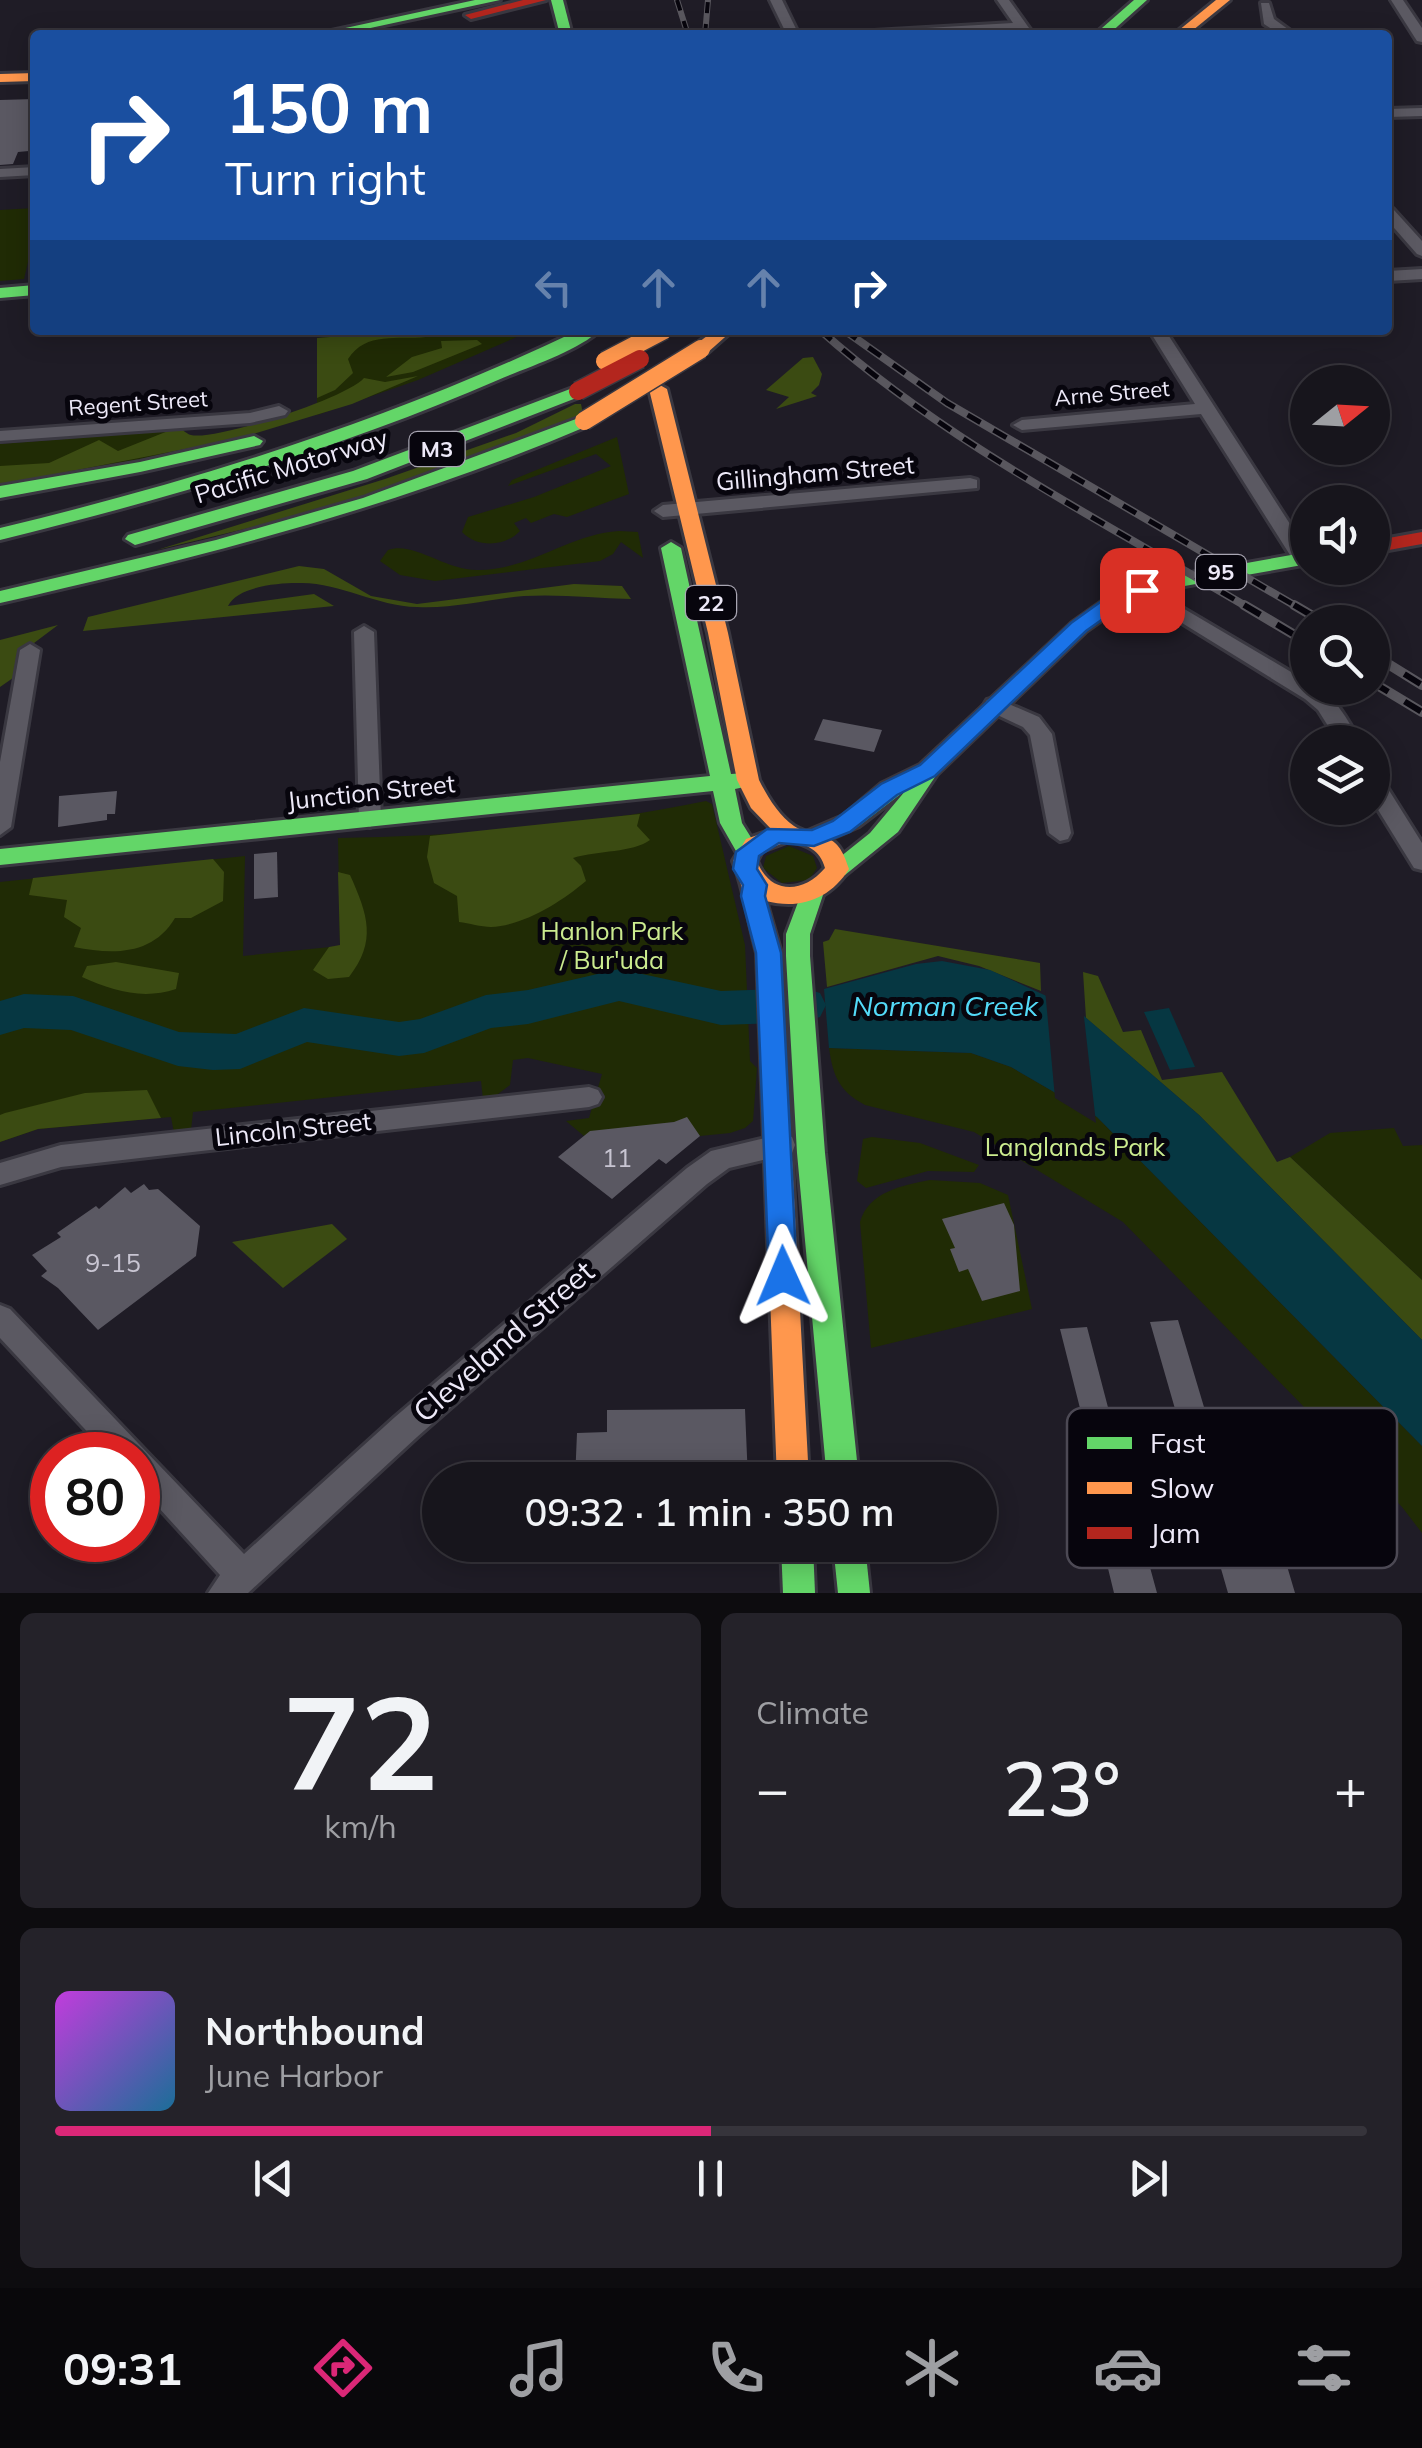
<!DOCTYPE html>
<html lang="en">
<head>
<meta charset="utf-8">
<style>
	body { margin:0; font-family:Mulish,sans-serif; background:#242229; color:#f1f3f6; height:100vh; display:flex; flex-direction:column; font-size:38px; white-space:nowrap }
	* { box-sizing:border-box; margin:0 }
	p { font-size:32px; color:#9e9fa3 }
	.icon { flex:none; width:55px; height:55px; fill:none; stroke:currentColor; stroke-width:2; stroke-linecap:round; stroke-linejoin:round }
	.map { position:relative; height:1593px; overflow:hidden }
	.details { display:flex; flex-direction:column; gap:20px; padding:20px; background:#0d0c0f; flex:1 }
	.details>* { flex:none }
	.banner { position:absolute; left:30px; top:30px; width:1362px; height:305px; border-radius:10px; box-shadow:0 5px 25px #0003,0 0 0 2px #36343b; background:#1a4fa0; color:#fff; overflow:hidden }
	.needle { width:65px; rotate:72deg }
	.buttons { position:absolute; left:1290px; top:365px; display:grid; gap:20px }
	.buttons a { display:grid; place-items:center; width:100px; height:100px; border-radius:50%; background:#17151c; box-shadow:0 5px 25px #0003,0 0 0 2px #36343b; font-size:50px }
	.speed { position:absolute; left:30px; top:1432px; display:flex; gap:20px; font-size:50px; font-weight:700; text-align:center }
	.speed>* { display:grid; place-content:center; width:130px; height:130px; border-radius:50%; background:#17151c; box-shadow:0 5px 25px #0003,0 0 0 2px #36343b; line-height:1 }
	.speed .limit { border:15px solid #d22; background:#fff; color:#111 }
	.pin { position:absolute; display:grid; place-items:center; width:85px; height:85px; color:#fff; margin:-42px; border-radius:20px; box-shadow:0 5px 15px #0006 }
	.me { position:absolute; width:110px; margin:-55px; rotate:359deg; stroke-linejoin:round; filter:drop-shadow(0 0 8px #0008) }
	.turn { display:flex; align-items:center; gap:35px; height:210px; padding:0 30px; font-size:45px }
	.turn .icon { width:130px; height:130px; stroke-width:2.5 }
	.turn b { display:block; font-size:70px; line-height:85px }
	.lanes { display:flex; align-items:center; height:95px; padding:0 30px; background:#0003; justify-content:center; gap:50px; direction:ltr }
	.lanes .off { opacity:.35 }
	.big { font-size:75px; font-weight:600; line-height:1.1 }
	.details .card { flex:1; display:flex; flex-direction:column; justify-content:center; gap:15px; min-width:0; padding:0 35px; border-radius:15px; background:#242229 }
	.details .dial { align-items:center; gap:0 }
	.dial b { font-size:130px; line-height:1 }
	.song { display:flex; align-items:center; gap:30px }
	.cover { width:120px; height:120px; border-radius:15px; background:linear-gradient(135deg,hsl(290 70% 55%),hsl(200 70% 35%)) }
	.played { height:10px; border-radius:5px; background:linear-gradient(90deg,#db2777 50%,#36343b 50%) }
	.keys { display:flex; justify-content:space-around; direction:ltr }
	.heat { display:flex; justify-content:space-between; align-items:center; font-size:55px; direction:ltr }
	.details .tiles { flex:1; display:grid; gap:20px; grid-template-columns:1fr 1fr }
	.card:last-child { grid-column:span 2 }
	.trip { position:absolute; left:422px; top:1462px; width:575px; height:100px; border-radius:50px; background:#17151c; box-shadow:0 5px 25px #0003,0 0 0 2px #36343b; font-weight:600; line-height:100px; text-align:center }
	.dock { display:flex; height:160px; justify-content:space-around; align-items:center; background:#09080b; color:#9e9fa3 }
	.dock .icon { width:70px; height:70px }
	.dock .current { color:#db2777 }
	.dock b { font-size:45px; color:#f1f3f6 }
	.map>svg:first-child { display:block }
	.green { fill:#202b05 }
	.forest { fill:#3b4b12 }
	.water { fill:#063742 }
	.pier { fill:#1f1c26 }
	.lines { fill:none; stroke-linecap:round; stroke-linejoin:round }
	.river { fill:#063742; fill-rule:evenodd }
	.building { fill:#5a5862 }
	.street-casing { stroke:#3a3841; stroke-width:6 }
	.fast-casing { stroke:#3a3841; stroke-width:6 }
	.slow-casing { stroke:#3a3841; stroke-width:6 }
	.jam-casing { stroke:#3a3841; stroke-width:6 }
	.street { fill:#5b5962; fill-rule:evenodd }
	.fast { fill:#63d668; fill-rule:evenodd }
	.slow { fill:#ff974d; fill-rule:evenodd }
	.jam { fill:#b3261e; fill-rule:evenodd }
	.rail-far2-casing { stroke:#59575e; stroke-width:6 }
	.rail-far1-casing { stroke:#59575e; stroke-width:8 }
	.rail-casing { stroke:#59575e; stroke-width:10 }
	.rail-far2 { stroke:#07050d; stroke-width:4; stroke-dasharray:11; stroke-linecap:butt }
	.rail-far1 { stroke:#07050d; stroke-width:5; stroke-dasharray:15; stroke-linecap:butt }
	.rail { stroke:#07050d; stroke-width:6; stroke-dasharray:19; stroke-linecap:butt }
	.slow-bridge-casing { stroke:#3a3841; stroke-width:21; stroke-linecap:butt }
	.jam-bridge-casing { stroke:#3a3841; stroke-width:21; stroke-linecap:butt }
	.slow-bridge { stroke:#ff974d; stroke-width:18 }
	.jam-bridge { stroke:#b3261e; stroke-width:18 }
	.route { fill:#1a73e8; stroke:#114b97; stroke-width:2.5 }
	.labels { text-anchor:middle; stroke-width:10; stroke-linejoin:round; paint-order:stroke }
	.far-street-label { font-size:22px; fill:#ede9f8; stroke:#07050d }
	.shield { fill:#07050d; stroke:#a8a5b2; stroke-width:2.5 }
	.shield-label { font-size:22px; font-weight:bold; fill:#ede9f8 }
	.street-label { font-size:25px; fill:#ede9f8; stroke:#07050d }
	.park-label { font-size:25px; fill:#cbeb8f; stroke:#07050d }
	.near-number-label { font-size:25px; fill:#c8c5d2 }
	.water-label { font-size:28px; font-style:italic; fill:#53daf8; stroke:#07050d }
	.near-street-label { font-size:30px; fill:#ede9f8; stroke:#07050d }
	.key { fill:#07050d; stroke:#4c4954; stroke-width:2.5 }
	.key-label { font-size:28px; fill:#ede9f8 }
</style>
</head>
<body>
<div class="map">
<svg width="1422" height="1593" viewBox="0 0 1422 1593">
	<rect width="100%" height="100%" fill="#1f1c26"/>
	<g class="green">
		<path d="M35,208V232L24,279L0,281V210Z"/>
		<path d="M423,330H533L418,380L317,415V338Z"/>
		<path d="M171,431L168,456L0,485V444Z"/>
		<path d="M617,437L629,494L567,517L554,514L531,523L526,518L514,523L520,531C505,547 477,548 462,532L468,517L534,497L611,466L596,454L508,486L512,480Z"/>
		<path d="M619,531L638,532L643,558L621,542L613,554L600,561L435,581L400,575L380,561L388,550C414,541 444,570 477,570C528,571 569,534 619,531Z"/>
		<path d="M706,801L712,804L745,945L750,1061L757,1068L753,1121L745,1128L730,1133L700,1136L674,1122L584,1136L566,1121L589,1118L602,1074L528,1058L513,1060L510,1085L494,1097L483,1099L481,1081L193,1112L191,1130L174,1133L171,1117L38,1129L0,1142V882L245,856L243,956L340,946L338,838C461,836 585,826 706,801Z"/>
		<path d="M789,846L813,856L817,868L809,880L782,883L763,868L766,856Z"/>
		<path d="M829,1048L971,1053L1011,1067L1097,1117L1422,1446V1533L1402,1507L1123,1222L974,1132L865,1105C839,1091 833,1076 829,1048Z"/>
		<path d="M1394,1128L1403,1146L1422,1145V1280L1290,1157L1330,1133Z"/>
		<path d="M872,1137L920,1143L979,1165L974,1172L928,1171L866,1188L857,1181L863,1139Z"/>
		<path d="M930,1180L980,1183L1008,1195L1032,1309L871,1348L860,1222C868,1192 903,1185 930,1180Z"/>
	</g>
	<g class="forest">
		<path d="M423,330H451C443,332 435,336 426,337C398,340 366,331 348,359L353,373L335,390L317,398V338Z"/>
		<path d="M477,340L482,344L413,372L386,377L412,357L442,348L441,341Z"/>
		<path d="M813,357L822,374L819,385L811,393L817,396L776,409L789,397L766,390L803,358Z"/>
		<path d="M418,376L352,404L237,439L0,485V466L49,463L99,440L118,451L178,427C183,429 186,434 191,435C215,441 347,398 364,378L385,382Z"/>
		<path d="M575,404H581L583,414L366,500L157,550L385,479L516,433Z"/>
		<path d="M299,566L324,569L371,596L417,604L574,584L622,586L631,599C595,598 560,594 524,596C488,599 453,609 417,607C375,606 338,581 297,583C276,583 237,587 228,606L314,594L334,606L83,631L88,617Z"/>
		<path d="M58,625L30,646L23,671L0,687V640Z"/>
		<path d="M640,814L637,826L650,840C632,853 599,850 573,858L581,866L586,881C561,902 525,925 491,927C481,927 469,923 459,922L457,896L434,883L427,857L430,836Z"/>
		<path d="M213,859L224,872L223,901L191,918H175C153,955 114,955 74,947L81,928L64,917L67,900L29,895L33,878Z"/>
		<path d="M338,872L350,875C368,915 377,941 349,977L328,979L313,970L329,947L340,945Z"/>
		<path d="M835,929L1040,963L1041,991L979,966L938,956L827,987L823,942L829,940Z"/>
		<path d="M116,962L179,973L176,989C143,1000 113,991 82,977L87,966Z"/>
		<path d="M1083,972L1098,976L1123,1032L1141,1030L1162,1080L1222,1072L1277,1162L1290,1157L1422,1280V1340L1199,1115L1086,1018Z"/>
		<path d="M147,1090L161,1118L38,1129L0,1142V1115L5,1113L85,1093Z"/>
		<path d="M332,1224L347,1239L283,1288L232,1242Z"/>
	</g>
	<g class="water">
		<path d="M942,961L990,970L1077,1010L1199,1115L1422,1340V1446L1097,1117L1011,1067L971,1053L829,1048L824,989L916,964Z"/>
		<path d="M1169,1008L1195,1067L1170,1070L1144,1012Z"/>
	</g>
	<path class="pier" d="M1045,989L1083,1008L1096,1123L1055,1098Z"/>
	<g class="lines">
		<path class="river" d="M619,969L721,991L804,988L820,993L826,1005L820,1017L804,1022L721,1025L619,1001L528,1024L491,1028L424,1053L399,1056L307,1042L240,1069L213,1070L178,1066L71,1030L24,1028L0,1035V1001L24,994L73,996L179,1032L236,1034L304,1008L399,1022L420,1019L486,995L528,990Z"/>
	</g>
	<g class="building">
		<path d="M35,99V128L29,151L18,152L13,164L0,165V100Z"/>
		<path d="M823,719L882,730L874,752L814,740Z"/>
		<path d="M117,791L115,814H107V820L58,827L59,796Z"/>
		<path d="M277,852L278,897L254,899V854Z"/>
		<path d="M687,1117L700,1136L666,1164L659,1159L612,1199L558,1157L590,1131L674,1122Z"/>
		<path d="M144,1184L149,1190L158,1189L200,1226L196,1256L98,1330L58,1288L41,1276L47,1271L32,1255L61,1237L57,1233L96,1206L99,1209L125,1187L131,1193Z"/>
		<path d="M1004,1203L1014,1225L1020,1291L982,1301L968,1269L959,1272L950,1249L955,1248L942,1219Z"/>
		<path d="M1178,1320L1244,1541L1268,1539L1277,1567L1287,1566L1295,1593H1228L1150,1322Z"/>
		<path d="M1087,1327L1145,1549L1157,1593H1114L1104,1552L1116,1551L1060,1329Z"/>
		<path d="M745,1409L748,1480H575L577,1433L607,1432V1410Z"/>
	</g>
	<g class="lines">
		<g class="street-casing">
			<g id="street">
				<path d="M770,0H782L799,35H787Z"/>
				<path d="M997,0H1009L1034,35H1022L1018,30L868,35L874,31L1013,23Z"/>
				<path d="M1391,0H1403L1422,28V42L1417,41Z"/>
				<path d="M1261,3H1269L1274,19L1296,35H1281L1264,24Z"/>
				<path d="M1422,108V116L1388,117V109Z"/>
				<path d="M35,167V175L0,177V169Z"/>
				<path d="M1388,207L1393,209L1422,241V256L1417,254L1388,221Z"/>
				<path d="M1422,269V279L1388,281V271Z"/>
				<path d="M1149,330H1165L1308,552V563H1295L1201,414L1022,430L1013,425L1022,420L1195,404Z"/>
				<path d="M279,406L288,411L285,415L250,423L0,441V431L250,413Z"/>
				<path d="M970,478L977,480V488L663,517L654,511L663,505Z"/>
				<path d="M1142,584L1308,682V688C1333,688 1349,723 1360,742H1338L1318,710L1305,699L1135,594L1132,590Z"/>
				<path d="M364,626L374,632L381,819L370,827L359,819L354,632Z"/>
				<path d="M30,644L40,650L11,827L0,835V762L20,650Z"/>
				<path d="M995,698L1039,717L1052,734L1071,833L1068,839L1060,841L1049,833L1030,735L1023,727L987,710L984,705L987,700Z"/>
				<path d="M1372,774L1380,776L1422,843V870L1414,868L1372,800Z"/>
				<path d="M589,1087L598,1090L602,1097L598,1104L589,1107L61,1167L0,1185V1163L61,1145Z"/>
				<path d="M782,1134L792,1137L795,1145L792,1153L729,1168L707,1184L417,1437L248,1593H208L220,1575L138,1485V1455H109L0,1338V1305L10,1309L244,1554L395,1417L687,1168L711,1151Z"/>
			</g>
		</g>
		<g class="fast-casing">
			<g id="fast">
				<path d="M475,0H500L338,35H313Z"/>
				<path d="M551,0H563L572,35H560Z"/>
				<path d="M1134,0H1147L1108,35H1094Z"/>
				<path d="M35,285V295L0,298V288Z"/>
				<path d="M579,330H600C578,351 528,367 498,380C337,450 170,498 0,540V528C200,480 393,419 579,330Z"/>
				<path d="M578,386L587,391L584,395L367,479L142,543L135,545L125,539L128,535L353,471Z"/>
				<path d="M584,416L593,421L590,425C400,506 202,557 0,603V591L216,540L363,498Z"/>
				<path d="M254,436L263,441L260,445L140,472L0,498V486L140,462Z"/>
				<path d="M671,542L681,548L731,774L746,773L757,780L754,785L735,789L742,823L760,852L756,858H740L720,823L713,791L0,865V849L710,776L661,548Z"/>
				<path d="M1308,552V564L1162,590L1117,609L1086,631L937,774L898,832L845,875L837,877L825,869L870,833L906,790L859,826L814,846L802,838L806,832L843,816L881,784L920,765L1072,623L1103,601L1157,579Z"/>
				<path d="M811,887L819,889L823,895L810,934V956L825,1153L859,1480H827L797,1153L786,956V934L803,889Z"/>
				<path d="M781,1545H813L815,1593H783Z"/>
				<path d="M833,1545H865L870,1593H838Z"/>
			</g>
		</g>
		<g class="slow-casing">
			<g id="slow">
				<path d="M1216,0H1230L1187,35H1173Z"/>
				<path d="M35,73V81L0,82V74Z"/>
				<path d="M715,330H733L707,353H695V345Z"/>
				<path d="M658,384L667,389L728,633L759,780C767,796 779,816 794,826C821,842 837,828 849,869C830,899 800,910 766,901L781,953L809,1480H777L757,953C748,921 745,890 733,861L746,839L772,830L751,808L737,780L708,633L649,389ZM789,841C807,844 820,850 825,868C803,894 770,895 757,861L762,851Z"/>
			</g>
		</g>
		<g class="jam-casing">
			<g id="jam">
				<path d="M523,0H546L471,19L465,15Z"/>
				<path d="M1422,532V544L1372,553V541Z"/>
			</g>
		</g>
		<use href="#street" class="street"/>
		<use href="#fast" class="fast"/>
		<use href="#slow" class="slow"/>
		<use href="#jam" class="jam"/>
		<g class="rail-far2-casing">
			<g id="rail-far2">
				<path d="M677,0L688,35"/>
				<path d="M705,35L708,0"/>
			</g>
		</g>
		<g class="rail-far1-casing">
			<g id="rail-far1">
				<path d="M820,330C947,443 1102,521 1249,608"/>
				<path d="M844,330L947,403L1299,608"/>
			</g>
		</g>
		<g class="rail-casing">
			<g id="rail">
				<path d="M1244,605L1308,643"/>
				<path d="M1294,605L1323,622"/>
				<path d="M1372,654L1422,685"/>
				<path d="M1372,682L1422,712"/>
			</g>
		</g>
		<use href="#rail-far2" class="rail-far2"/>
		<use href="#rail-far1" class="rail-far1"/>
		<use href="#rail" class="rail"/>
		<g class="slow-bridge-casing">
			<g id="slow-bridge">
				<path d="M605,361L664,330"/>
				<path d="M584,421L701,349"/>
			</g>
		</g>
		<g class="jam-bridge-casing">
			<path id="jam-bridge" d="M578,391L640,359"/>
		</g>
		<use href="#slow-bridge" class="slow-bridge"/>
		<use href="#jam-bridge" class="jam-bridge"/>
	</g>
	<path class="route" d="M1142,584L1152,590L1149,594L1117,609L1086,631L935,776L897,795L850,832L814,846L779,843L759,856L757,869L767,885L765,896L781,953L797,1276L793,1284L783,1288L773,1284L769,1276L756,953L741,896L743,885L733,869L736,852L767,829L812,830L833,821L881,784L920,765L1071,623L1103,600Z"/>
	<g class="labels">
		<g class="far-street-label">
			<text transform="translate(1112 393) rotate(-5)" y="8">Arne Street</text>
			<text transform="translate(138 403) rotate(-4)" y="8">Regent Street</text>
		</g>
		<g class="shield">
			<rect x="409.5" y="432" width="55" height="34" rx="8"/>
			<rect x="1196" y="555" width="50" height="34" rx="8"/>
			<rect x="686" y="586" width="50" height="34" rx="8"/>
		</g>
		<g class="shield-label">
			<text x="437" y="457">M3</text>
			<text x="1221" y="580">95</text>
			<text x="711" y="611">22</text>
		</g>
		<g class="street-label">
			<text transform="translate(291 466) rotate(-17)" y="9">Pacific Motorway</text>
			<text transform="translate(815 473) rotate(-5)" y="9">Gillingham Street</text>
			<text transform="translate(371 792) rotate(-6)" y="9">Junction Street</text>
			<text transform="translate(293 1129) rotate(-6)" y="9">Lincoln Street</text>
		</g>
		<g class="park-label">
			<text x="612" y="940">Hanlon Park<tspan x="612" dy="29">/ Bur'uda</tspan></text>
			<text x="1075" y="1156">Langlands Park</text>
		</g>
		<g class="near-number-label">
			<text x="617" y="1167">11</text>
			<text x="113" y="1272">9-15</text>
		</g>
		<g class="water-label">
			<text x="945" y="1016">Norman Creek</text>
		</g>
		<g class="near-street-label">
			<text transform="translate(504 1342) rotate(-41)" y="10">Cleveland Street</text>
		</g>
	</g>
	<rect x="1067" y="1408" width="330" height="160" rx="15" class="key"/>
	<rect x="1087" y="1437" width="45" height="12" fill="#63d668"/>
	<rect x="1087" y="1482" width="45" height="12" fill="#ff974d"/>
	<rect x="1087" y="1527" width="45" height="12" fill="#b3261e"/>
	<g class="key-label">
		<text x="1150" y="1453">Fast</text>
		<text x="1150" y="1498">Slow</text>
		<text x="1150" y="1543">Jam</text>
	</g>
</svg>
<div class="buttons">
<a><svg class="needle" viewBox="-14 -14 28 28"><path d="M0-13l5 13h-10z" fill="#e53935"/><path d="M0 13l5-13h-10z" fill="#9e9fa3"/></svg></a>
<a><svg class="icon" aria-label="sound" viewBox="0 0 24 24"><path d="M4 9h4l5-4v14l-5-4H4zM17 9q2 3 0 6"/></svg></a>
<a><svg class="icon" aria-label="search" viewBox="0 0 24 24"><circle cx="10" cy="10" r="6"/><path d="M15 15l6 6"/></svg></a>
<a><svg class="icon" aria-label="layers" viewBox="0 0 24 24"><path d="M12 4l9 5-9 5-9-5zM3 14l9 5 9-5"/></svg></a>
</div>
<div class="speed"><div class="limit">80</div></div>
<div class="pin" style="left:1142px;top:590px;background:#d93025"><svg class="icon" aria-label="arrive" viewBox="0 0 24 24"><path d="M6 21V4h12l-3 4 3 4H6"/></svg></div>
<svg class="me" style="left:783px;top:1276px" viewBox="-20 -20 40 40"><path d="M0-17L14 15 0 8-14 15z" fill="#1a73e8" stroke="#fff" stroke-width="4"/></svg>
<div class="trip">09:32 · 1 min · 350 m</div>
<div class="banner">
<div class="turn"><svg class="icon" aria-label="right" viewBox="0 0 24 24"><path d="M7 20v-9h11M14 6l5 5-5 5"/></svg><div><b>150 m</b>Turn right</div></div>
<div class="lanes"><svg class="icon off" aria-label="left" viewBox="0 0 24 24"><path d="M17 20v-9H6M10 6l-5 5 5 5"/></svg><svg class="icon off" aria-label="ahead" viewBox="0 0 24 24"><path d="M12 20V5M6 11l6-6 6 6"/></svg><svg class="icon off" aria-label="ahead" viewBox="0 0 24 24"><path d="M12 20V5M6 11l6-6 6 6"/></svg><svg class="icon" aria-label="right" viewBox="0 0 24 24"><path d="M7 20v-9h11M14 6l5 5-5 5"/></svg></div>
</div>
</div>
<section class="details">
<div class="tiles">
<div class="card dial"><b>72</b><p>km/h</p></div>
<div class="card"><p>Climate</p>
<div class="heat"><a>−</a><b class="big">23°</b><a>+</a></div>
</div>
<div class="card">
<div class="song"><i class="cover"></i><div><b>Northbound</b><p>June Harbor</p></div></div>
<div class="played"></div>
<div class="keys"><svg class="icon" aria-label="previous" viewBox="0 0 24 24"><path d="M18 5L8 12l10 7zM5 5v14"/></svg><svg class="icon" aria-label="pause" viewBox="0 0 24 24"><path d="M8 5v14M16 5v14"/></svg><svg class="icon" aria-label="next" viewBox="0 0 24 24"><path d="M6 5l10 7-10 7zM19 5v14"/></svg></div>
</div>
</div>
</section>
<nav class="dock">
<b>09:31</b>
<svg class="icon current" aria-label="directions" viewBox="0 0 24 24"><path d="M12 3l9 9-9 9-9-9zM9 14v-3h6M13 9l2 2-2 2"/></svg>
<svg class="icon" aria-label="music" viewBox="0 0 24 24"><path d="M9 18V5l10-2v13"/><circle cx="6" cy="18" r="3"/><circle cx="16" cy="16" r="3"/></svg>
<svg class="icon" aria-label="phone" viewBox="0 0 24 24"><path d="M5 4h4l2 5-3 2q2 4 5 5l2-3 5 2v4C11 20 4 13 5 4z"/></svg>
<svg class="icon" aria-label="climate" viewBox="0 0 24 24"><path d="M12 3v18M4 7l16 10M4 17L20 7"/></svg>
<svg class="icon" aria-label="car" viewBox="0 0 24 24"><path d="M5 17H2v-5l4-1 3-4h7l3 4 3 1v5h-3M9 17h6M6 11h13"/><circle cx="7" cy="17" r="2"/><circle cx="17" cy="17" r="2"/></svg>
<svg class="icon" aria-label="filters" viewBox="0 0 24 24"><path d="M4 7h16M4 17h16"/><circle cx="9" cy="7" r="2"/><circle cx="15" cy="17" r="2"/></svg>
</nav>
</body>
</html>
